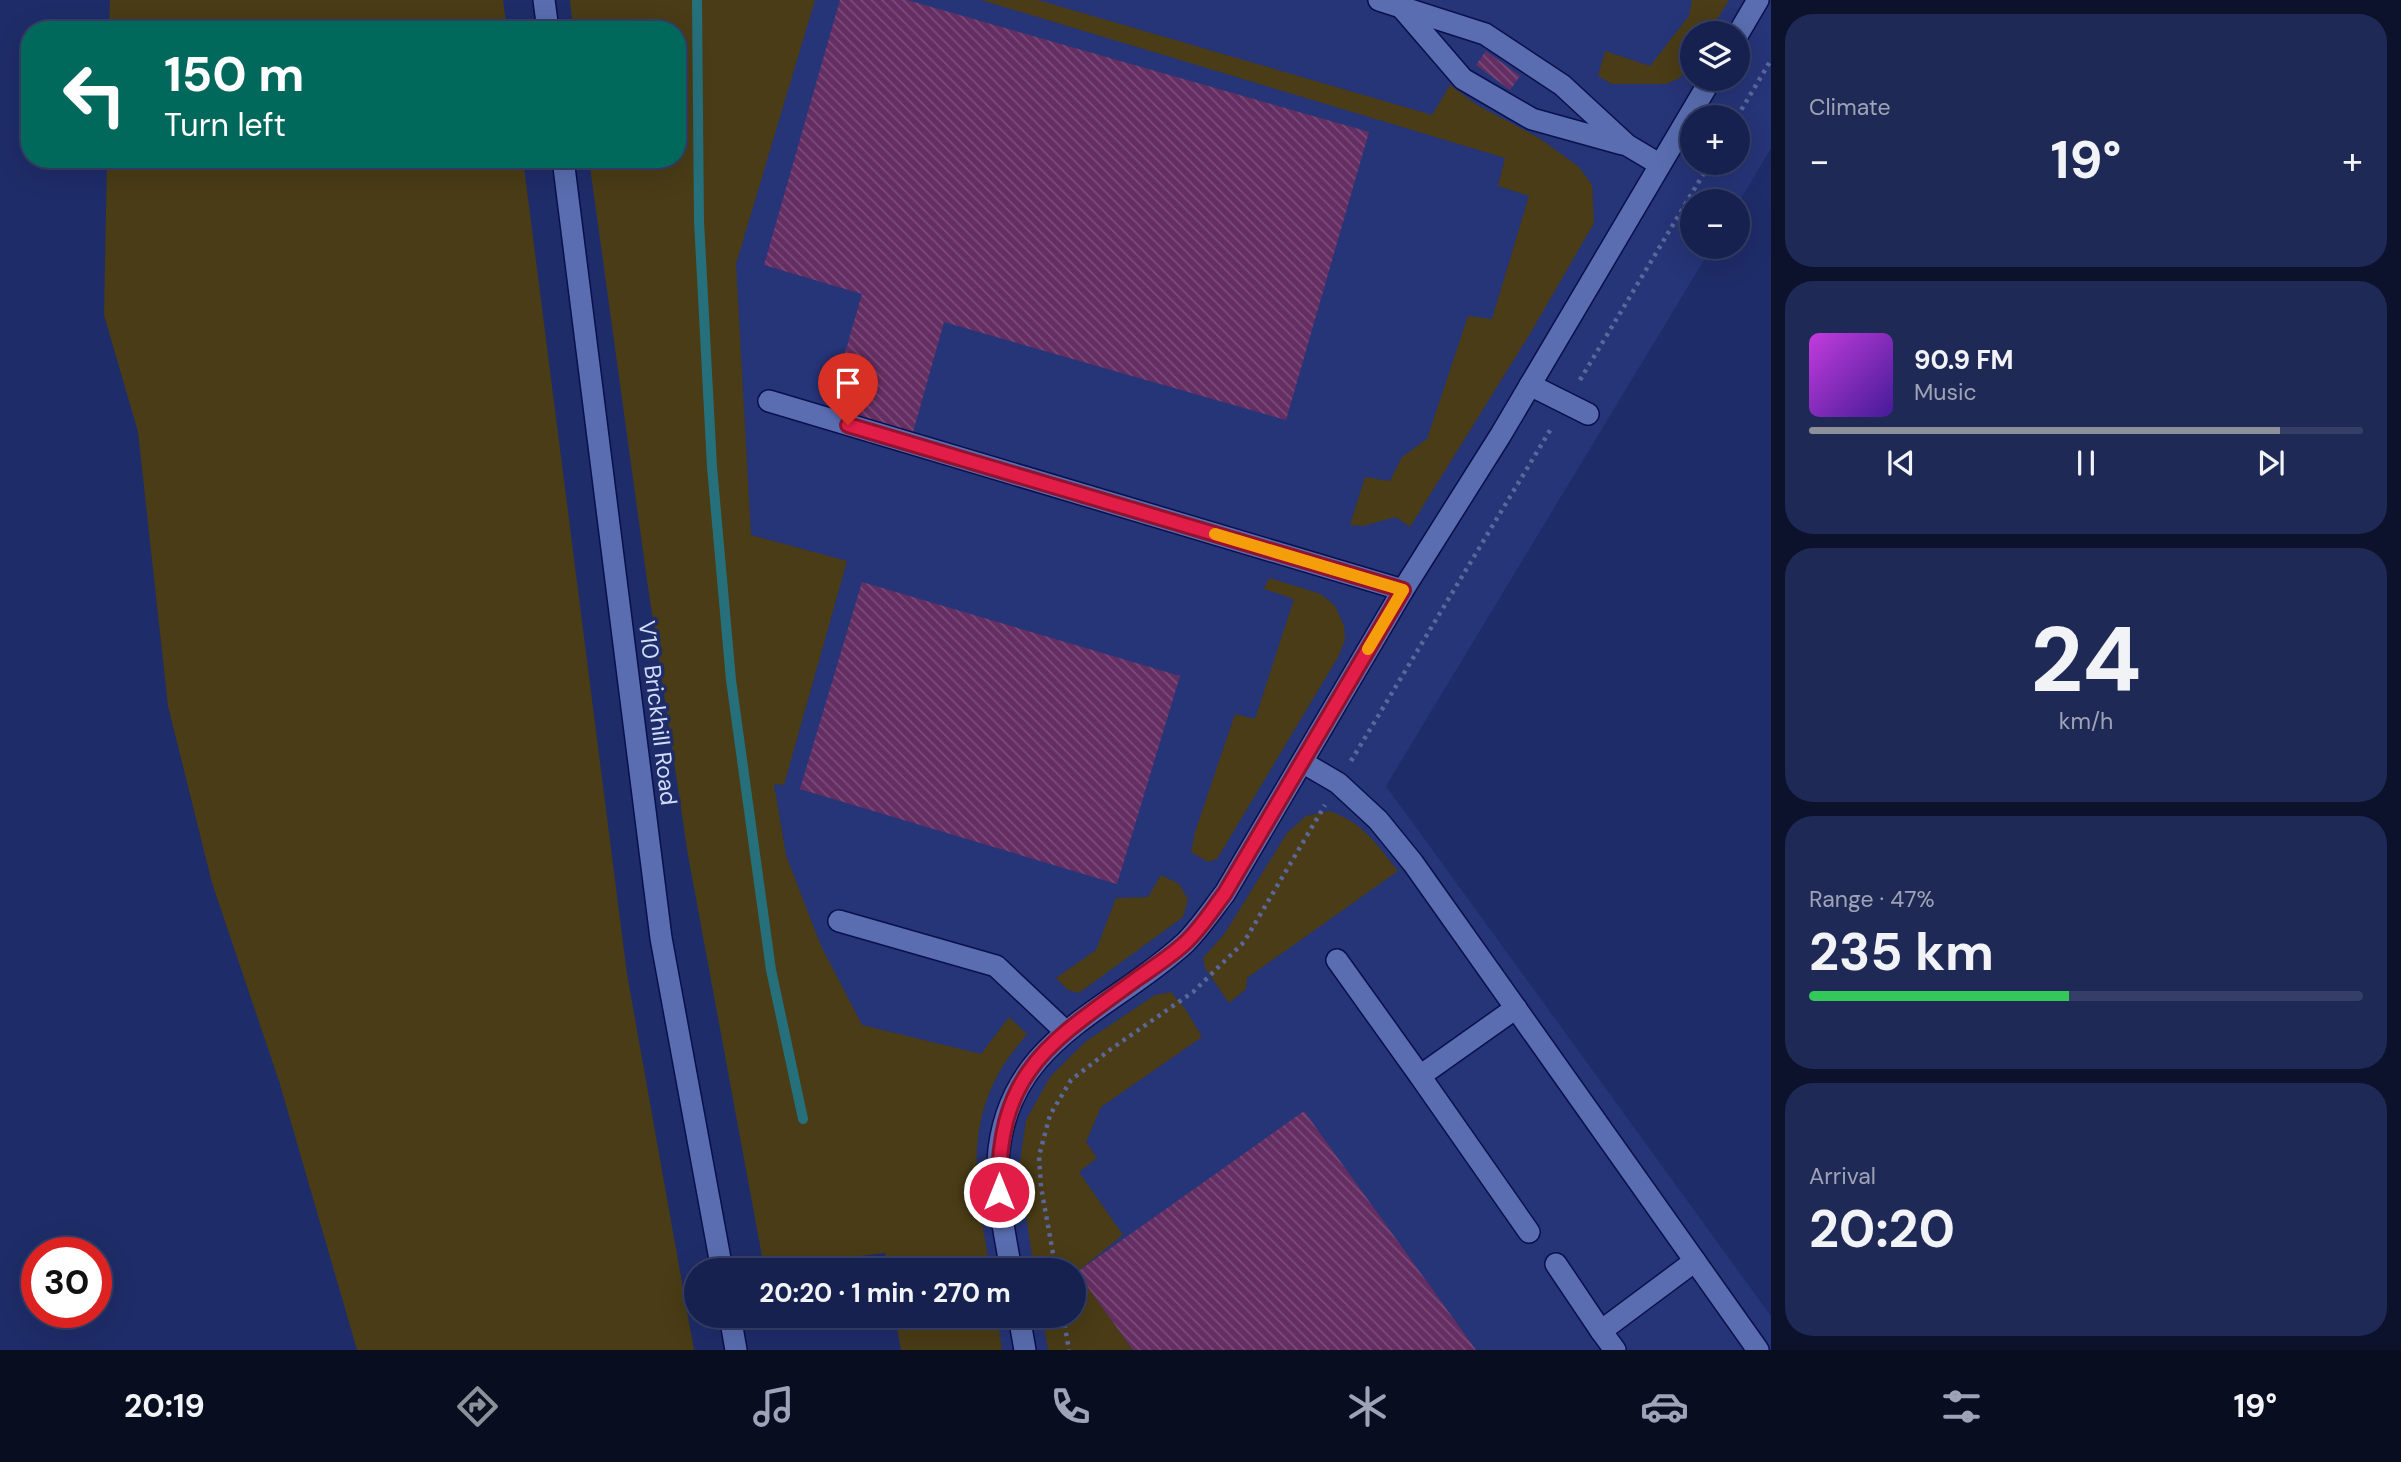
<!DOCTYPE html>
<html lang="en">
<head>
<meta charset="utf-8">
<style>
	body { margin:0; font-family:"DM Sans",sans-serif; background:#1f2956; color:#f1f3f6; height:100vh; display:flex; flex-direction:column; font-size:26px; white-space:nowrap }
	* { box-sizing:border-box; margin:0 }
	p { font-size:23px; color:#9ea3b7 }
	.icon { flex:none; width:38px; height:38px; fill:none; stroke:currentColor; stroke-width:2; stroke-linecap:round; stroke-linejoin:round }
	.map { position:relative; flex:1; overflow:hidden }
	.panel { display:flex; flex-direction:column; gap:14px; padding:14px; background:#0c122b; width:630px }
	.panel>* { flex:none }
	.guide { position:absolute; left:21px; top:21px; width:665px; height:147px; border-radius:28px; box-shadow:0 7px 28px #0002,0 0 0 2px #353e66; background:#00695c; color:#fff; overflow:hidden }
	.tools { position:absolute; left:1680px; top:21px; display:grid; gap:14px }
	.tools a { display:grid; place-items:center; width:70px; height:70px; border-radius:50%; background:#16214f; box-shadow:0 7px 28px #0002,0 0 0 2px #353e66; font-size:35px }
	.speed { position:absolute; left:21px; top:1237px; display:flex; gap:14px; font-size:35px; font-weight:700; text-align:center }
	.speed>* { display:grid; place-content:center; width:91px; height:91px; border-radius:50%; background:#16214f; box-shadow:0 7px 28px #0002,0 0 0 2px #353e66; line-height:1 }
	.speed .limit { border:10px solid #d22; background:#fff; color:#111 }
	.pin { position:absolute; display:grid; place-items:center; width:60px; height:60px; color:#fff; margin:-72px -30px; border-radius:50% 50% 50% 0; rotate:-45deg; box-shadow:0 0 7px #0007 }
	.pin .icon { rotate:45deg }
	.me { position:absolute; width:77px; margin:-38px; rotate:0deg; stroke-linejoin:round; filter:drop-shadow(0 0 5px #0008) }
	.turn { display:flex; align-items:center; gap:24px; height:147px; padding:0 28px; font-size:32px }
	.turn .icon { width:91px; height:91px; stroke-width:2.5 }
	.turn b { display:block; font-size:49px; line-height:60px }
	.big { font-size:52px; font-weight:700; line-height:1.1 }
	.panel .widget { flex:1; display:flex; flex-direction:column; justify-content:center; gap:10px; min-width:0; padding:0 24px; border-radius:28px; background:#1f2956 }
	.panel .dial { align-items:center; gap:0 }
	.dial b { font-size:91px; line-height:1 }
	.song { display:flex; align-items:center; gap:21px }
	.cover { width:84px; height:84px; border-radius:10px; background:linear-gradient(135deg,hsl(290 70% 55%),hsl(260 70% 35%)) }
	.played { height:7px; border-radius:4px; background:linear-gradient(90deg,#8c9099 85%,#353e66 85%) }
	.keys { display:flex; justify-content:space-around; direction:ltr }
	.heat { display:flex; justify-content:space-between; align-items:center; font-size:38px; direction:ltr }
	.charge { height:10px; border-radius:5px; background:linear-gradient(90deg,#34c759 47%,#353e66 0) }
	.trip { position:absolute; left:684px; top:1258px; width:402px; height:70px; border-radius:35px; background:#16214f; box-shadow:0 7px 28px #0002,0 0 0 2px #353e66; font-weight:700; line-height:70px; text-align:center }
	.menu { display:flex; height:112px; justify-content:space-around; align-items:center; background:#090d20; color:#9ea3b7 }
	.menu .icon { width:49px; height:49px }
	.menu .current { color:#8c9099 }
	.menu b { font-size:32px; color:#f1f3f6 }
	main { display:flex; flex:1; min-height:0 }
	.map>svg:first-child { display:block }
	.built { fill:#263478; fill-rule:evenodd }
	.green { fill:#493c16 }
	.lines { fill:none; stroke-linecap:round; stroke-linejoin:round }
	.stream { stroke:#26707b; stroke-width:10 }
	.building { fill:url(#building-back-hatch) }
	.minor-casing { stroke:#0a104b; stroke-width:24 }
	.path { stroke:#5a679a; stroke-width:4.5; stroke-dasharray:3.5 5; stroke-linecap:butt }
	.minor { stroke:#596db0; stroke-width:21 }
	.route-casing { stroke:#92132f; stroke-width:18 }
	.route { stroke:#e11d48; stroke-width:12 }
	.slow { stroke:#f59e0b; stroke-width:12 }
	.labels { text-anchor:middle; stroke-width:7; stroke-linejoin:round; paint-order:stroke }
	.street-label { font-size:23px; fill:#d1dcfa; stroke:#1e2c69 }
</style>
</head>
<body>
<main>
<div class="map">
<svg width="1771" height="1350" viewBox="0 0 1771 1350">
	<defs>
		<pattern id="building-back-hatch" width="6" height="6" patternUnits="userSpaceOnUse" patternTransform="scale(1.75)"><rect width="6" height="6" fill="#652e62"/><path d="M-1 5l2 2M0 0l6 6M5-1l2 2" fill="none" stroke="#7a4c79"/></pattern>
	</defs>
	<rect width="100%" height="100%" fill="#1e2c69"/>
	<path class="built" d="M570,0H1771V148L1738,204V201H1692V247H1712L1386,786L1771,1316V1350H901L895,1316H1074V1270H888L885,1253L764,1267L688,855L647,580L589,159H677V30H573ZM1692,33H1738V79H1692ZM1692,117H1738V163H1692Z"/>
	<g class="green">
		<path d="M110,0H503L507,30H109Z"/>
		<path d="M570,0H815L736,264L751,535L847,561L784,785L774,784L786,855L821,946L862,1025L981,1054L1009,1017L1027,1034C1018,1046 1008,1057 1001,1069C962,1136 979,1200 990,1270H888L885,1253L764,1267L688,855L647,580L589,159H677V30H573Z"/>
		<path d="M981,0H1038L1432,115L1450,85L1477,105L1539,138L1579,167L1592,185L1594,223L1534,327L1410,527L1396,517L1363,526L1350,525L1365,477L1390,481L1402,457L1427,439L1468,316L1492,319L1529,196L1498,186L1505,158Z"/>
		<path d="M1692,0H1729L1709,33H1692V59L1680,78L1666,84H1612L1598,76L1605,51L1650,66L1689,16Z"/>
		<path d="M107,159H523L627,974L694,1350H357L279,1081L212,883L168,706L138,432L104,315Z"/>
		<path d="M1269,578L1321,594L1335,606L1344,626L1345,640L1338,657L1217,859L1208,862L1191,852L1195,832L1235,714L1255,719L1294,599L1264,589Z"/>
		<path d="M1329,811C1363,822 1377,845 1398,871L1247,978L1246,989L1229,1003L1205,968L1203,958L1225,933L1287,833L1306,816Z"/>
		<path d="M1161,875L1179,884L1188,899L1183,917L1079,993L1068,990L1056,978L1096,950L1116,898L1148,897Z"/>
		<path d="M1171,992L1186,1010L1202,1037L1101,1107L1086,1142L1097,1158L1079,1172L1123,1235L1077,1272L1133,1350H1048L1042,1316H1074V1270H1034L1019,1167L1026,1120L1050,1077L1085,1042L1155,995Z"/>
		<path d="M895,1316H997L1002,1350H901Z"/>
	</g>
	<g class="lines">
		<path class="stream" d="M697,0L699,221L712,467L731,680L771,970L803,1119"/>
	</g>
	<g class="building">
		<path d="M840,0H907L1369,132L1286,420L944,322L912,436L828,412L862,294L764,265Z"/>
		<path d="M1486,51L1520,76L1510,90L1476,65Z"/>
		<path d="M862,582L1180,676L1117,884L800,789Z"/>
		<path d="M1304,1111L1476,1350H1133L1077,1272Z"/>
	</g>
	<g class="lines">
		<g class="minor-casing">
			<g id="minor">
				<path d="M544,0L548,30"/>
				<path d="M1379,0L1485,34L1562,85L1627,145L1659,164"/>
				<path d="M1401,7L1463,79L1532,119L1622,144"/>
				<path d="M1738,34L1758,0"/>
				<path d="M563,159L661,938L722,1270"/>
				<path d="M1530,385L1588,414"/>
				<path d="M769,401L1403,590"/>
				<path d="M1302,762L1338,783L1378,820L1413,863L1758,1350"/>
				<path d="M839,921L996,966L1065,1031"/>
				<path d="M1337,960L1420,1076"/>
				<path d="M1516,1008L1420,1076L1529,1232"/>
				<path d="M1556,1264L1601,1331"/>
				<path d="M1011,1270C1005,1234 996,1197 998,1160C1006,1039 1110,1012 1185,943C1200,928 1212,910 1225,893L1403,590L1500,436L1711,79"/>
				<path d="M730,1316L736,1350"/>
				<path d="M1019,1316L1025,1350"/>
				<path d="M1615,1350L1601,1331L1695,1261"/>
			</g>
		</g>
		<g class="path">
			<path d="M1737,117L1771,60"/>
			<path d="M1580,380L1710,163"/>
			<path d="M1351,761L1552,427"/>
			<path d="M1056,1270L1041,1187L1039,1156L1050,1115L1071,1080L1111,1049L1193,992L1244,942L1325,805"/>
			<path d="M1063,1316L1069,1350"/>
		</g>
		<use href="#minor" class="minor"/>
	</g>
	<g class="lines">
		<g class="route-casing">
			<path id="route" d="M848,425L1403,590L1225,893C1212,910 1201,928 1185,943C1171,956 1154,967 1138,978C1049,1043 997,1071 999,1192"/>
		</g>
		<use href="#route" class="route"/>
		<path class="slow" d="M1215,534L1403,590L1368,649"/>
	</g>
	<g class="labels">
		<g class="street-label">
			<text transform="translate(658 713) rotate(83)" y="8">V10 Brickhill Road</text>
		</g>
	</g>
</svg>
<div class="tools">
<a><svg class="icon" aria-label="layers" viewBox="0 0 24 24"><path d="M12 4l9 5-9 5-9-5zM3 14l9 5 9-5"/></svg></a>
<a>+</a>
<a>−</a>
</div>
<div class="speed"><div class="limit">30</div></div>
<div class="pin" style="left:848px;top:425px;background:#d93025"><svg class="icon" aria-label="arrive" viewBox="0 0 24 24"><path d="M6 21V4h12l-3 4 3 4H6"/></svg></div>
<svg class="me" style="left:999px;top:1192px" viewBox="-20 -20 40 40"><circle r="17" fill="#e11d48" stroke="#fff" stroke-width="3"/><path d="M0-11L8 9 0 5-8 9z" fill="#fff"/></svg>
<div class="trip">20:20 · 1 min · 270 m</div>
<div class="guide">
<div class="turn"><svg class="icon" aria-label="left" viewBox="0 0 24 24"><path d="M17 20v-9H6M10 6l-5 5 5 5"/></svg><div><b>150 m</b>Turn left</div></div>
</div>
</div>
<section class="panel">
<div class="widget"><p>Climate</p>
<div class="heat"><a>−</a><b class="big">19°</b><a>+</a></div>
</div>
<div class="widget">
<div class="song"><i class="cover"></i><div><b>90.9 FM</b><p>Music</p></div></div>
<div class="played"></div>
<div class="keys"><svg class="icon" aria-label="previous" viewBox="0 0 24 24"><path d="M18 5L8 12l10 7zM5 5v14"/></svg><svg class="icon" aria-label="pause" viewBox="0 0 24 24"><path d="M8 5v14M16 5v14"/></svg><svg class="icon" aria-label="next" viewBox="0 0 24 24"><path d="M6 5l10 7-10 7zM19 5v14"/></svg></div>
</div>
<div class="widget dial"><b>24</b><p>km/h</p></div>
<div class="widget"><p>Range · 47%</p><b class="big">235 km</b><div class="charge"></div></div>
<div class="widget"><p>Arrival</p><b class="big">20:20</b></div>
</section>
</main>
<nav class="menu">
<b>20:19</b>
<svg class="icon current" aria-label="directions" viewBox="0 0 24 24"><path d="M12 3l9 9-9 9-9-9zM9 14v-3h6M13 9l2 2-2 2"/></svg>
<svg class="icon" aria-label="music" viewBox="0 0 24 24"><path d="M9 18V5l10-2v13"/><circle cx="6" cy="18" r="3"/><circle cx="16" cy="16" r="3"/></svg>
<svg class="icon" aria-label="phone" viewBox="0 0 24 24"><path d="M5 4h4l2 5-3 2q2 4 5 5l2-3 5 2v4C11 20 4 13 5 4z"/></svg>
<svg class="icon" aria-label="climate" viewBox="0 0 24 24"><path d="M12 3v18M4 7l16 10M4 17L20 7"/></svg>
<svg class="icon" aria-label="car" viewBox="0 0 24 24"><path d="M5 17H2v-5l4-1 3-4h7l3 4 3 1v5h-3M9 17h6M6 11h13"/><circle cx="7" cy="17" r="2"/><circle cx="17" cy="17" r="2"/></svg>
<svg class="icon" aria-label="filters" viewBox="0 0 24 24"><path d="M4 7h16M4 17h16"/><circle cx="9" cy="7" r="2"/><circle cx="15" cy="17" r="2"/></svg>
<b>19°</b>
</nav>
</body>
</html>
